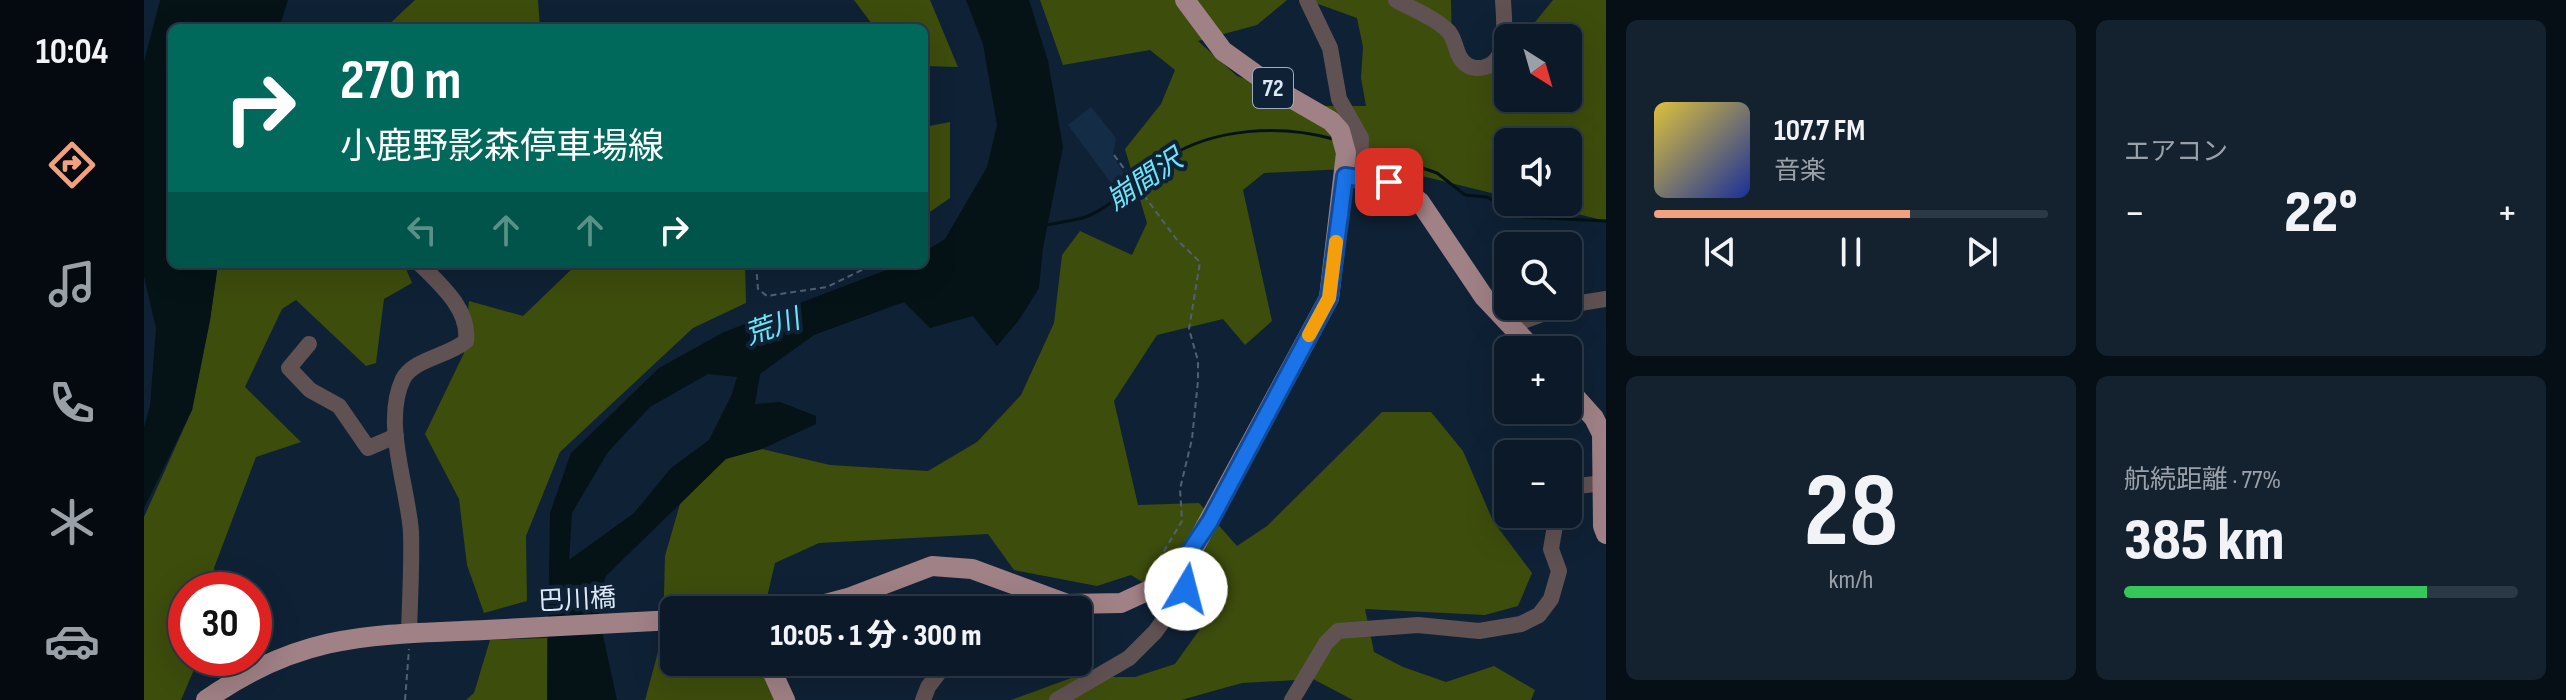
<!DOCTYPE html>
<html lang="ja">
<head>
<meta charset="utf-8">
<style>
	body { margin:0; font-family:"Sofia Sans Condensed","Noto Sans JP",sans-serif; background:#142230; color:#f1f3f6; height:100vh; display:flex; flex-direction:column; font-size:30px; white-space:nowrap }
	* { box-sizing:border-box; margin:0 }
	p { font-size:26px; color:#9aa0a8 }
	.icon { flex:none; width:44px; height:44px; fill:none; stroke:currentColor; stroke-width:2; stroke-linecap:round; stroke-linejoin:round }
	.map { position:relative; flex:1; overflow:hidden }
	.sheet { display:flex; flex-direction:column; gap:20px; padding:20px; background:#060e16; width:960px }
	.sheet>* { flex:none }
	.guide { position:absolute; left:24px; top:24px; width:760px; height:244px; border-radius:12px; box-shadow:0 8px 32px #0002,0 0 0 2px #2b3845; background:#00695c; color:#fff; overflow:hidden }
	.needle { width:52px; rotate:143deg }
	.controls { position:absolute; left:1350px; top:24px; display:grid; gap:16px }
	.controls a { display:grid; place-items:center; width:88px; height:88px; border-radius:12px; background:#0b1928; box-shadow:0 8px 32px #0002,0 0 0 2px #2b3845; font-size:40px }
	.speed { position:absolute; left:24px; top:572px; display:flex; gap:16px; font-size:40px; font-weight:700; text-align:center }
	.speed>* { display:grid; place-content:center; width:104px; height:104px; border-radius:50%; background:#0b1928; box-shadow:0 8px 32px #0002,0 0 0 2px #2b3845; line-height:1 }
	.speed .limit { border:12px solid #d22; background:#fff; color:#111 }
	.pin { position:absolute; display:grid; place-items:center; width:68px; height:68px; color:#fff; margin:-34px; border-radius:16px; box-shadow:0 4px 12px #0006 }
	.me { position:absolute; width:88px; margin:-44px; rotate:8deg; stroke-linejoin:round; filter:drop-shadow(0 0 6px #0008) }
	.turn { display:flex; align-items:center; gap:28px; height:168px; padding:0 40px; font-size:36px }
	.turn .icon { width:104px; height:104px; stroke-width:2.5 }
	.turn b { display:block; font-size:56px; line-height:68px }
	.lanes { display:flex; align-items:center; height:76px; padding:0 40px; background:#0003; justify-content:center; gap:40px; direction:ltr }
	.lanes .off { opacity:.35 }
	.big { font-size:60px; font-weight:800; line-height:1.1 }
	.sheet .widget { flex:1; display:flex; flex-direction:column; justify-content:center; gap:12px; min-width:0; padding:0 28px; border-radius:12px; background:#142230 }
	.sheet .dial { align-items:center; gap:0 }
	.dial b { font-size:104px; line-height:1 }
	.song { display:flex; align-items:center; gap:24px }
	.cover { width:96px; height:96px; border-radius:12px; background:linear-gradient(135deg,hsl(50 70% 55%),hsl(230 70% 35%)) }
	.played { height:8px; border-radius:4px; background:linear-gradient(90deg,#f1a17d 65%,#2b3845 65%) }
	.keys { display:flex; justify-content:space-around; direction:ltr }
	.heat { display:flex; justify-content:space-between; align-items:center; font-size:44px; direction:ltr }
	.charge { height:12px; border-radius:6px; background:linear-gradient(90deg,#34c759 77%,#2b3845 0) }
	.sheet .tiles { flex:1; display:grid; gap:20px; grid-template-columns:repeat(2,1fr) }
	.trip { position:absolute; left:516px; top:596px; width:432px; height:80px; border-radius:12px; background:#0b1928; box-shadow:0 8px 32px #0002,0 0 0 2px #2b3845; font-weight:800; line-height:80px; text-align:center }
	main { display:flex; flex:1; min-height:0 }
	.menu { display:flex; flex-direction:column; width:144px; justify-content:space-around; align-items:center; background:#040a10; color:#9aa0a8 }
	.menu .icon { width:56px; height:56px }
	.menu .on { color:#f1a17d }
	.menu b { font-size:36px; color:#f1f3f6 }
	.map>svg:first-child { display:block }
	.built { fill:#142c45 }
	.forest { fill:#3d4d0c }
	.water { fill:#051316; fill-rule:evenodd }
	.lines { fill:none; stroke-linecap:round; stroke-linejoin:round }
	.stream { stroke:#051316; stroke-width:3 }
	.path { stroke:#516173; stroke-width:2; stroke-dasharray:6 4; stroke-linecap:butt }
	.minor { stroke:#605152; stroke-width:16 }
	.major { stroke:#a08185; stroke-width:20 }
	.route-casing { stroke:#114b97; stroke-width:20 }
	.route { stroke:#1a73e8; stroke-width:14 }
	.slow { stroke:#f59e0b; stroke-width:14 }
	.labels { text-anchor:middle; stroke-width:8; stroke-linejoin:round; paint-order:stroke }
	.shield { fill:#0f2135; stroke:#9eacbc; stroke-width:2 }
	.shield-label { font-size:24px; font-weight:bold; fill:#dce8f6 }
	.street-label { font-size:26px; fill:#dce8f6; stroke:#0f2135 }
	.water-label { font-size:28px; font-style:italic; fill:#6ce5fb; stroke:#0f2135 }
</style>
</head>
<body>
<main>
<nav class="menu">
<b>10:04</b>
<svg class="icon on" aria-label="directions" viewBox="0 0 24 24"><path d="M12 3l9 9-9 9-9-9zM9 14v-3h6M13 9l2 2-2 2"/></svg>
<svg class="icon" aria-label="music" viewBox="0 0 24 24"><path d="M9 18V5l10-2v13"/><circle cx="6" cy="18" r="3"/><circle cx="16" cy="16" r="3"/></svg>
<svg class="icon" aria-label="phone" viewBox="0 0 24 24"><path d="M5 4h4l2 5-3 2q2 4 5 5l2-3 5 2v4C11 20 4 13 5 4z"/></svg>
<svg class="icon" aria-label="climate" viewBox="0 0 24 24"><path d="M12 3v18M4 7l16 10M4 17L20 7"/></svg>
<svg class="icon" aria-label="car" viewBox="0 0 24 24"><path d="M5 17H2v-5l4-1 3-4h7l3 4 3 1v5h-3M9 17h6M6 11h13"/><circle cx="7" cy="17" r="2"/><circle cx="17" cy="17" r="2"/></svg>
</nav>
<div class="map">
<svg width="1462" height="700" viewBox="0 0 1462 700">
	<rect width="100%" height="100%" fill="#0f2135"/>
	<path class="built" d="M947,107L972,138L969,156L985,182L973,191L924,125Z"/>
	<g class="forest">
		<path d="M271,0H394L396,28H241Z"/>
		<path d="M710,0H786L814,67L780,66V28H731Z"/>
		<path d="M896,0H1143L1113,25L1054,41L1093,76L1175,106H1222L1217,78L1219,47L1213,18L1163,0H1307L1308,56L1351,71L1364,55V98H1424V38H1378L1409,0H1462V221L1385,202H1424V142H1364V197L1241,167L1120,173L1099,190L1128,321L1101,345L1079,319L1013,335L970,401L994,505L1055,503L1093,546L1123,526L1238,412H1287L1319,451L1349,521L1388,573L1374,606L1341,615L1221,609L1230,652L1259,667L1302,682L1350,666L1391,690L1387,700H1209L1169,679L1098,683L1037,700H867L930,677H991L1031,664L1061,622L987,575L953,586L870,570L844,534L675,543L631,563L620,610H530V662H634L652,700H501L519,634L521,556L536,504L582,458L618,449L686,465L784,471L833,442L877,395L910,323L918,255L936,231L988,255L1003,223L981,149L1017,104L1031,70L1006,50L919,65Z"/>
		<path d="M806,122V198L780,216V127Z"/>
		<path d="M74,264H260L268,283L240,299L232,363L222,366L152,300L138,309L101,387L157,442L112,457L70,568L73,590H42V658H55L37,700H0V517L48,410L66,320Z"/>
		<path d="M433,264H601L602,303L549,328L416,452L382,536L383,601L340,613L323,565L315,499L281,434L320,353L325,301L379,316Z"/>
		<path d="M403,638V700H322L330,693L346,640Z"/>
	</g>
	<g class="water">
		<path d="M16,0H144L135,28H28V264H74L66,320L48,410L0,508V427L6,406L12,328L0,277V62Z"/>
		<path d="M822,0H885L904,61L919,147L899,248L895,288L875,320L853,346L829,316L786,328L760,302L670,335L616,374L611,404L636,402L672,416V424L618,449L582,459L462,576L452,603L473,700H403L406,513L427,453L515,368L580,332L758,264H780V252L801,239L843,167L853,125L839,44ZM564,374L593,377L588,394L565,440L527,468L490,513L425,560L428,513L464,452L506,407Z"/>
	</g>
	<g class="lines">
		<g class="stream">
			<path d="M1223,149L1293,173L1321,195L1343,197L1378,217L1462,221"/>
			<path d="M902,225C916,222 931,221 944,216C968,207 999,173 1023,158C1070,128 1136,124 1189,139"/>
		</g>
		<g class="path">
			<path d="M970,155L1033,240L1056,262L1045,329L1054,361V381L1048,439L1036,489L1038,521L1011,566"/>
			<path d="M612,264L614,289L623,296L683,287L722,268"/>
			<path d="M261,700L265,649"/>
		</g>
		<g class="minor">
			<path d="M1163,0L1186,48L1195,99L1217,138L1216,178"/>
			<path d="M1252,0C1268,9 1292,18 1305,32C1313,42 1311,57 1323,65C1327,68 1335,69 1341,67C1366,60 1360,20 1359,0"/>
			<path d="M1424,305L1462,299"/>
			<path d="M1368,325L1420,306"/>
			<path d="M165,344L145,368L166,390L195,406L224,448L252,436"/>
			<path d="M1424,487L1460,483"/>
			<path d="M886,610L897,594"/>
			<path d="M265,631C266,599 268,565 267,532C264,487 238,422 259,379C269,359 305,356 322,341C326,310 297,285 276,264"/>
			<path d="M779,700L784,687L803,662"/>
			<path d="M913,700L985,658L1011,632L1042,589L1038,563"/>
			<path d="M1148,700L1182,643L1194,631L1274,625L1335,631L1377,624L1395,615L1407,599L1415,571L1407,549L1413,514"/>
		</g>
		<g class="major">
			<path d="M1201,176C1231,180 1253,182 1276,202L1340,297L1390,350"/>
			<path d="M1424,389L1450,418L1458,434L1459,526L1462,534"/>
			<path d="M659,610L704,598L788,566L828,569L923,604L977,603L1012,587L1038,563L1051,546L1185,298L1202,153L1196,131L1187,121L1135,91L1079,51L1041,0"/>
			<path d="M628,662L627,669L641,700"/>
			<path d="M62,700C158,632 228,635 341,630C404,627 467,623 530,620"/>
		</g>
	</g>
	<g class="lines">
		<g class="route-casing">
			<path id="route" d="M1042,589L1038,563L1066,521L1185,298L1201,176L1245,182"/>
		</g>
		<use href="#route" class="route"/>
		<path class="slow" d="M1165,335L1185,298L1192,242"/>
	</g>
	<g class="labels">
		<rect class="shield" x="1109" y="68" width="40" height="40" rx="6"/>
		<g class="shield-label">
			<text x="1129" y="96">72</text>
		</g>
		<g class="street-label">
			<text transform="translate(433 599) rotate(-3)" y="9">巴川橋</text>
		</g>
		<g class="water-label">
			<text transform="translate(1000 179) rotate(-34)" y="10">崩間沢</text>
			<text transform="translate(628 326) rotate(-19)" y="10">荒川</text>
		</g>
	</g>
</svg>
<div class="controls">
<a><svg class="needle" viewBox="-14 -14 28 28"><path d="M0-13l5 13h-10z" fill="#e53935"/><path d="M0 13l5-13h-10z" fill="#9aa0a8"/></svg></a>
<a><svg class="icon" aria-label="sound" viewBox="0 0 24 24"><path d="M4 9h4l5-4v14l-5-4H4zM17 9q2 3 0 6"/></svg></a>
<a><svg class="icon" aria-label="search" viewBox="0 0 24 24"><circle cx="10" cy="10" r="6"/><path d="M15 15l6 6"/></svg></a>
<a>+</a>
<a>−</a>
</div>
<div class="speed"><div class="limit">30</div></div>
<div class="pin" style="left:1245px;top:182px;background:#d93025"><svg class="icon" aria-label="arrive" viewBox="0 0 24 24"><path d="M6 21V4h12l-3 4 3 4H6"/></svg></div>
<svg class="me" style="left:1042px;top:589px" viewBox="-20 -20 40 40"><circle r="19" fill="#fff"/><path d="M0-13L10 11 0 6-10 11z" fill="#1a73e8"/></svg>
<div class="trip">10:05 · 1 分 · 300 m</div>
<div class="guide">
<div class="turn"><svg class="icon" aria-label="right" viewBox="0 0 24 24"><path d="M7 20v-9h11M14 6l5 5-5 5"/></svg><div><b>270 m</b>小鹿野影森停車場線</div></div>
<div class="lanes"><svg class="icon off" aria-label="left" viewBox="0 0 24 24"><path d="M17 20v-9H6M10 6l-5 5 5 5"/></svg><svg class="icon off" aria-label="ahead" viewBox="0 0 24 24"><path d="M12 20V5M6 11l6-6 6 6"/></svg><svg class="icon off" aria-label="ahead" viewBox="0 0 24 24"><path d="M12 20V5M6 11l6-6 6 6"/></svg><svg class="icon" aria-label="right" viewBox="0 0 24 24"><path d="M7 20v-9h11M14 6l5 5-5 5"/></svg></div>
</div>
</div>
<section class="sheet">
<div class="tiles">
<div class="widget">
<div class="song"><i class="cover"></i><div><b>107.7 FM</b><p>音楽</p></div></div>
<div class="played"></div>
<div class="keys"><svg class="icon" aria-label="previous" viewBox="0 0 24 24"><path d="M18 5L8 12l10 7zM5 5v14"/></svg><svg class="icon" aria-label="pause" viewBox="0 0 24 24"><path d="M8 5v14M16 5v14"/></svg><svg class="icon" aria-label="next" viewBox="0 0 24 24"><path d="M6 5l10 7-10 7zM19 5v14"/></svg></div>
</div>
<div class="widget"><p>エアコン</p>
<div class="heat"><a>−</a><b class="big">22°</b><a>+</a></div>
</div>
<div class="widget dial"><b>28</b><p>km/h</p></div>
<div class="widget"><p>航続距離 · 77%</p><b class="big">385 km</b><div class="charge"></div></div>
</div>
</section>
</main>
</body>
</html>
